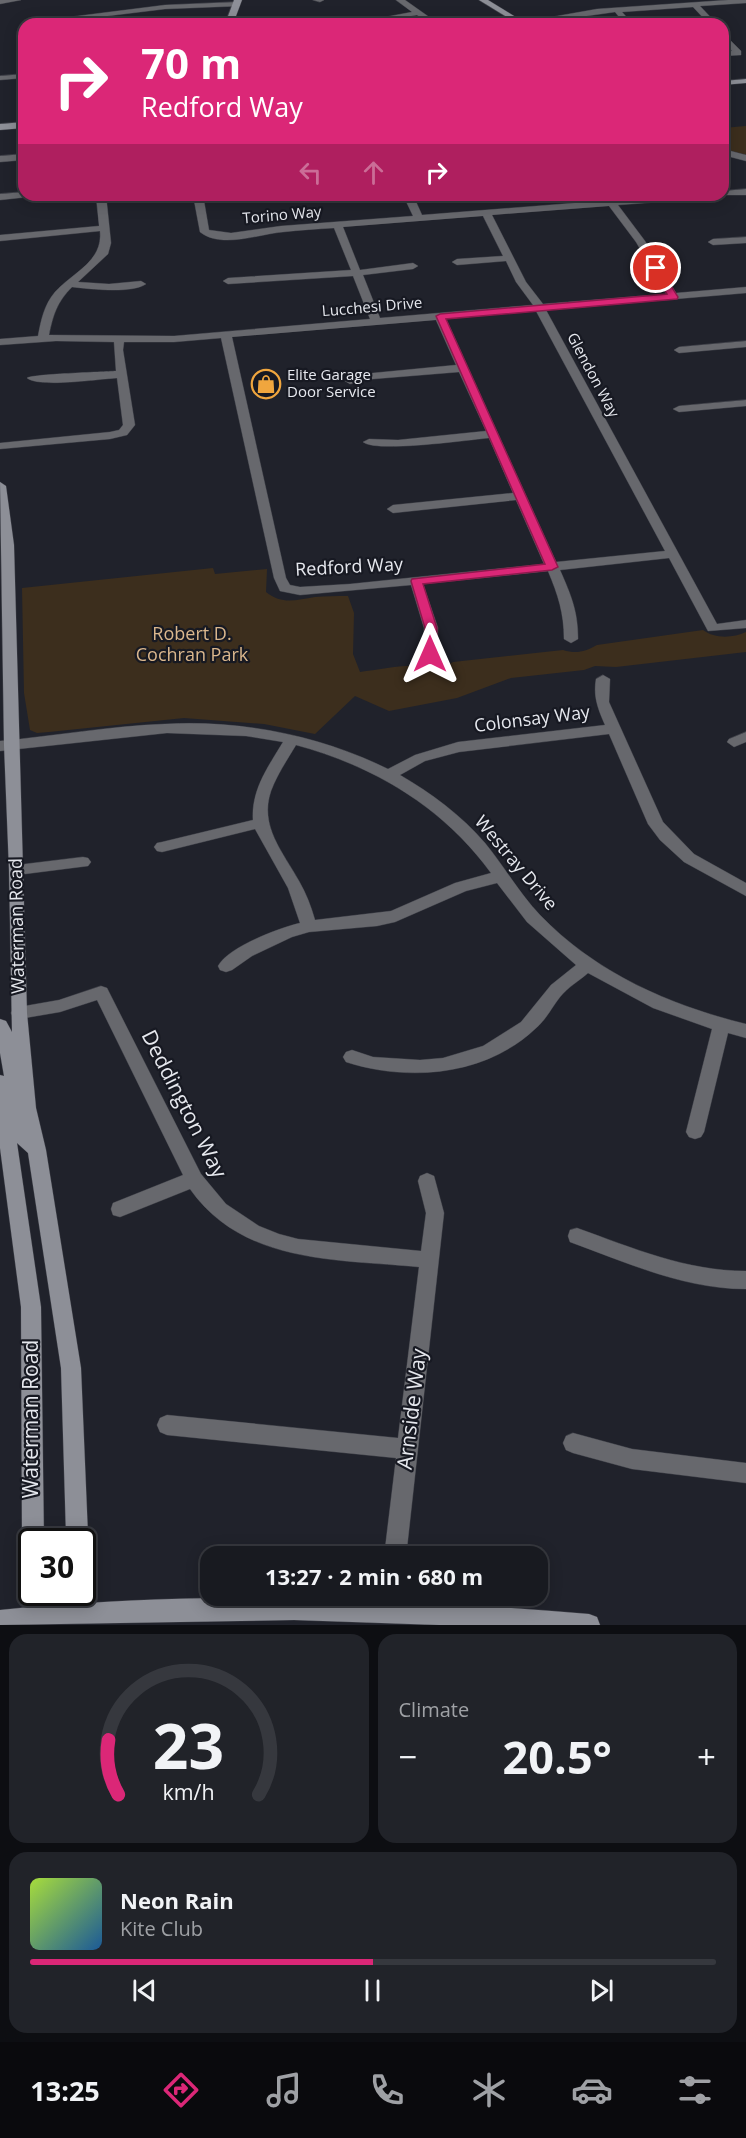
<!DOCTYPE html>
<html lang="en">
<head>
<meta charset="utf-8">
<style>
	body { margin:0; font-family:"Open Sans",sans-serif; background:#212329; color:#f1f3f6; height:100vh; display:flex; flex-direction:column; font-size:22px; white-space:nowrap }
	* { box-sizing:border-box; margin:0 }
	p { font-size:20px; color:#9fa1a5 }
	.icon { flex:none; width:33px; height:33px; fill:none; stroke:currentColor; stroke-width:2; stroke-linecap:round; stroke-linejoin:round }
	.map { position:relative; height:1625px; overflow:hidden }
	.panel { display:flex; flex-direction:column; gap:9px; padding:9px; background:#0d0e12; flex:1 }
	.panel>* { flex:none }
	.hud { position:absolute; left:18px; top:18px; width:711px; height:183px; border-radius:18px; box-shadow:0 3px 15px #0003,0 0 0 2px #36383e; background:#db2777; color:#fff; overflow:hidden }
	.speed { position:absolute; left:18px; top:1528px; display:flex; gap:12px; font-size:30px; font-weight:700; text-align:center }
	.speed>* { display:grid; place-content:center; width:78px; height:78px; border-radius:50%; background:#181a20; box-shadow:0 3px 15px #0003,0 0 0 2px #36383e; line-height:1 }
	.speed .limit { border:3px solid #111; border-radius:9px; background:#fff; color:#111 }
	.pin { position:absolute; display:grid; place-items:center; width:51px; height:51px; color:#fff; margin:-26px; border:3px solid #fff; border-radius:50%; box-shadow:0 2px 6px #0007 }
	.me { position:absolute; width:66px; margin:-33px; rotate:0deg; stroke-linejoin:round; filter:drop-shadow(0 0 4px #0008) }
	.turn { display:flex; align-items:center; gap:21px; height:126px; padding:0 24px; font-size:27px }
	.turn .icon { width:78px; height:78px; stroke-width:2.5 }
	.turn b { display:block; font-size:42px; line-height:51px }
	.lanes { display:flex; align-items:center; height:57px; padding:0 24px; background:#0003; justify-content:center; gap:30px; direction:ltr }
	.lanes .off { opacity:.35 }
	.big { font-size:45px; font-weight:700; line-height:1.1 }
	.panel .card { flex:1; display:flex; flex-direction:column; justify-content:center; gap:9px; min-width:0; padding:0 21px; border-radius:18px; background:#212329 }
	.panel .dial { align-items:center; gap:0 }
	.dial svg { height:156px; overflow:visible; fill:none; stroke:#36383e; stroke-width:7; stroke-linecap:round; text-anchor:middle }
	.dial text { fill:#f1f3f6; stroke:none }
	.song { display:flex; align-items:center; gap:18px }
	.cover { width:72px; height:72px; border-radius:9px; background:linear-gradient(135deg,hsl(80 70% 55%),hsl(210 70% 35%)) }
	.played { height:6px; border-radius:3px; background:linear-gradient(90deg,#db2777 50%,#36383e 50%) }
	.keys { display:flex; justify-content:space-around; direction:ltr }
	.heat { display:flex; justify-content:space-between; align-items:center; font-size:33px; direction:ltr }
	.panel .tiles { flex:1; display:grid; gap:9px; grid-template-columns:1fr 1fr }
	.card:last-child { grid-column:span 2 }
	.trip { position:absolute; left:200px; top:1546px; width:348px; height:60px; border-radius:18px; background:#181a20; box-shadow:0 3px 15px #0003,0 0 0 2px #36383e; font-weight:700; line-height:60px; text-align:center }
	.menu { display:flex; height:96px; justify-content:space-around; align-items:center; background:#0a0a0d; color:#9fa1a5 }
	.menu .icon { width:42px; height:42px }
	.menu .on { color:#db2777 }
	.menu b { font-size:27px; color:#f1f3f6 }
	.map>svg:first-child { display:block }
	.green { fill:#3c2e1d }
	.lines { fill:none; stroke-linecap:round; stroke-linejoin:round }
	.street-casing { stroke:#3c3e46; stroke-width:1 }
	.secondary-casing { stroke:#3c3e46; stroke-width:1 }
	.street { fill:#67686d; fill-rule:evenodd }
	.secondary { fill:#8d8f97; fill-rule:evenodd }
	.route { fill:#db2777; stroke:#8e194d; stroke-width:1.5 }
	.labels { text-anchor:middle; stroke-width:4.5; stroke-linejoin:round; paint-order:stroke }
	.far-street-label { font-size:15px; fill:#e6e8ee; stroke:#171922 }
	.far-poi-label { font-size:15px; fill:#e6e8ee; stroke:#171922; text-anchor:start }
	.street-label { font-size:18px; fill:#e6e8ee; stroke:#171922 }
	.park-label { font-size:18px; fill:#dbb78d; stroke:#171922 }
	.near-street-label { font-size:21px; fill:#e6e8ee; stroke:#171922 }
</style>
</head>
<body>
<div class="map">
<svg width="746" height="1625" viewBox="0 0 746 1625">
	<rect width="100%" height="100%" fill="#20222b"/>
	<g class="green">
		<path d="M746,126V158L723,152V128Z"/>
		<path d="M213,568L215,574L267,569L266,592C282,605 296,600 315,597C326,596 337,596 348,596L354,613L353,654L360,672C378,670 399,665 417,666C434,666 436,672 453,662L563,650C576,654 585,652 597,645L703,630C715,639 733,638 746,632V652L616,667L595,666L584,670L511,678L457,698L389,711L355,696L315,734L264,724L184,718L49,732L37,733L30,730L24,693L22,588Z"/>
	</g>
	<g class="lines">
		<g class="street-casing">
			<g id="street">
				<path d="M0,0H21L0,4Z"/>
				<path d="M313,0H324L320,2Z"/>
				<path d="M396,0H405L439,24H430L417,15L365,24H348L412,12Z"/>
				<path d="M728,0H746V3L700,6L717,24H709L693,7L622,12L633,24H625L615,12L530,24H512L597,9Z"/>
				<path d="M237,2L240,6L165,9L42,24L46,20L165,5Z"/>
				<path d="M723,33L741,51V55L723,56V52L732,51L723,40Z"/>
				<path d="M24,74V78L0,80V76Z"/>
				<path d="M723,149L746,155V161L723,155Z"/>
				<path d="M24,154V160L0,162V156Z"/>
				<path d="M746,189V195H719H723V191Z"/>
				<path d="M24,192V195H30L28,197L0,200V194Z"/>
				<path d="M96,195H106L111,243L108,254L78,282L109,284L141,281L146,284C131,294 91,289 72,287C57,302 53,315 49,335L174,336L370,319L353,276L228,284L223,281L228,278L351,270L334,228C317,229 300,230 283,232C259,234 221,249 200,232L193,195H203L209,230L231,233L281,226L413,216L403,195H413L422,215L676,195H716L711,198L618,205L645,241L676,293L746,287V293L546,310L717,624L746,620V628L708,631L669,558L560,570C571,595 578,611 578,639L571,643L564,639C564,613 558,595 548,571L423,584L438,628L437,654L430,658L423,654L424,628L411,585L300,595L280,591L274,578L221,338L174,342H124L123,350L135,425L127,435L110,439L0,449V443L110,432L119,430L123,425L117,378C99,379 39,388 27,378C31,374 103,372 116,371L114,342L56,341L0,345V339L38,336C41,320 44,305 55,292C73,272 103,262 100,231L0,241V235L99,226ZM609,206L636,242L666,294L543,304L526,282L492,215ZM483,216L503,256L457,259L452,262L457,265L506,261L516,282L533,305L380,318L363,275L413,269L418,266L413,263L360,270L343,227ZM536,311L665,551L556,562L446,319ZM436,320L456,365L373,373L345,381L350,384L373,379L459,372L486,431L398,440L369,439L363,442C376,453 467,440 489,438L513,493L393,505L387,509L393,513L516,500L544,564L350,584L300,587L290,585L286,578L232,337Z"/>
				<path d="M295,195H306L308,197L303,200Z"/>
				<path d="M746,237V243L713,245L708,242L713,239Z"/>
				<path d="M746,341V347L679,353L674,350L679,347Z"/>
				<path d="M746,400V406L679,412L673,409L679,406Z"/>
				<path d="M603,675L610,679L609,702L663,822L694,854L746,883V896L684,862L660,840L648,824L609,734L459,752L425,761L400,775C431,793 461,815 485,843C504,866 519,893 540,915C596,973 669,1005 746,1024V1038L728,1033L704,1132L701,1137L695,1139L689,1137L686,1132L712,1029L653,1008L588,973C579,981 568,987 560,997C552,1007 546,1020 535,1029C485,1076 408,1082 346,1062L343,1057L346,1052L352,1050L373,1057L420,1060L443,1058L483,1046L521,1022L551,985L576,965L527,922L497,883L466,891L395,922L377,926L309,932L292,937L252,956L232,970L226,972L220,970L218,966C228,947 279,928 300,923L288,888L255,829L162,852L157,851L154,847L157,843L162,842L253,820C251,790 268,767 283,742L246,736L167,733L0,751V741C55,736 110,726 165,724C241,720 319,735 388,769L415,755L458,742L605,725C598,709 593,697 596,679ZM296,745C374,766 443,807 491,873L455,883L391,911L315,920C311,906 306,893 299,881C283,852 259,826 271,791C277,775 287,760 296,745Z"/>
				<path d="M746,732V742L734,747L727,742L729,739Z"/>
				<path d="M83,857L88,858L91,862L88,866L17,875L12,874L9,870L12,866L17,865Z"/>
				<path d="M101,986L107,988L109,992L201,1174L226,1204L259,1226L279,1234L298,1239L421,1251L426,1213L418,1181L420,1176L427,1173L434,1176L444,1213L406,1557H384L396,1458L167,1435L160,1432L157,1425L160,1418L167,1415L398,1438L419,1267C336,1259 243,1264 190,1189L120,1217L113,1215L111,1209L113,1203L183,1175L97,1000L60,1012L19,1019L13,1018L11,1013L13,1008L19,1007L59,1000Z"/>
				<path d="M577,1228C633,1248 686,1271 746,1271V1289C684,1289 628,1263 570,1242L568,1236L570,1230Z"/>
				<path d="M573,1433L632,1449L746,1463V1483L632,1469L573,1453L566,1450L563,1443L566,1436Z"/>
			</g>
		</g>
		<g class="secondary-casing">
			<g id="secondary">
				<path d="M234,0H242L233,24H225Z"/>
				<path d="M479,0H488L527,24H518Z"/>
				<path d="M746,79V83L723,85V81Z"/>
				<path d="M24,122V128L0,130V124Z"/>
				<path d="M0,482L6,486L14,545L27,1013L36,1108L46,1150L81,1368L88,1535L82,1548V1542H63L66,1535L61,1368L28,1153L17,1143L41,1307L44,1542H32V1552L25,1550L22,1542L21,1307L0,1148V1075L4,1076L0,1053V1019L6,1021L12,1032L9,870L4,745Z"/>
				<path d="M32,1587V1593H65L60,1605C236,1591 413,1599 589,1614L597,1617L600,1625H439L294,1620L0,1625V1610L30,1607L29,1593Z"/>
			</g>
		</g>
		<use href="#street" class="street"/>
		<use href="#secondary" class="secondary"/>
	</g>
	<path class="route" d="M656,266L660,268L678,297L677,299L446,319L558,567L552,570L423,584L437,628L436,654L430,658L426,657L425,628L411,581L412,579L545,564L436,316L440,314L667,294L651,268Z"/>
	<defs>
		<g id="shop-ring" transform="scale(1.5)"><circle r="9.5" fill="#171922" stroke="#f0a63e" stroke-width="1.5"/><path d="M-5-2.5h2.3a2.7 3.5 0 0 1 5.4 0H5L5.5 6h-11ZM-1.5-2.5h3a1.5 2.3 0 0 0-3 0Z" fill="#f0a63e"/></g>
	</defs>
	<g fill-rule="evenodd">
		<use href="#shop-ring" x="266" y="384"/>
	</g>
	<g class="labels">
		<g class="far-street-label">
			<text transform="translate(282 215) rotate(-5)" y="5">Torino Way</text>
			<text transform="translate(372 307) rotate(-5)" y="5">Lucchesi Drive</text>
			<text transform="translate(593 375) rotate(62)" y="5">Glendon Way</text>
		</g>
		<g class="far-poi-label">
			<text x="287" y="380">Elite Garage<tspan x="287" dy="17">Door Service</tspan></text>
		</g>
		<g class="street-label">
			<text transform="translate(349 567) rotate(-3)" y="6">Redford Way</text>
			<text transform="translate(532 719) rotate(-7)" y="6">Colonsay Way</text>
			<text transform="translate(516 863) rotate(50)" y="6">Westray Drive</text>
			<text transform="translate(17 926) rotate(-91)" y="6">Waterman Road</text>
		</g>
		<g class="park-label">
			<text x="192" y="640">Robert D.<tspan x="192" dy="21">Cochran Park</tspan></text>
		</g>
		<g class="near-street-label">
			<text transform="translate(184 1104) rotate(63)" y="7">Deddington Way</text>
			<text transform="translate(412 1409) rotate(-83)" y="7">Arnside Way</text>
			<text transform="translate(31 1419) rotate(-90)" y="7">Waterman Road</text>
		</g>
	</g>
</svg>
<div class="speed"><div class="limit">30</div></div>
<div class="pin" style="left:656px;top:268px;background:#d93025"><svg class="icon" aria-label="arrive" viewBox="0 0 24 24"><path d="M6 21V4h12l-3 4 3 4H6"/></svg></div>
<svg class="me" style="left:430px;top:654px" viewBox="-20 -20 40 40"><path d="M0-17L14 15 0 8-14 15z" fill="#db2777" stroke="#fff" stroke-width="4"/></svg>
<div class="trip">13:27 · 2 min · 680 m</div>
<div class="hud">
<div class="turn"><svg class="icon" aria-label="right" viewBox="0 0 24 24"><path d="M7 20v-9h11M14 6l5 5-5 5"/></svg><div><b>70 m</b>Redford Way</div></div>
<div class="lanes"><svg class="icon off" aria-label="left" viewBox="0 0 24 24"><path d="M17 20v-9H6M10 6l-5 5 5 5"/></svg><svg class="icon off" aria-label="ahead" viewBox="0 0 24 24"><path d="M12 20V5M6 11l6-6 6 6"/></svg><svg class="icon" aria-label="right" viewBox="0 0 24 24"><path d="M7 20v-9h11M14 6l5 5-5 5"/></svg></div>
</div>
</div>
<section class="panel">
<div class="tiles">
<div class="card dial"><svg viewBox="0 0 100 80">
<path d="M14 69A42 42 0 1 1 86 69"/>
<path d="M14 69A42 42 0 0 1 9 41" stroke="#db2777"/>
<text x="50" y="56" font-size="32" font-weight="700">23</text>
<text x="50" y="72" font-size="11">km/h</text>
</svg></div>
<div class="card"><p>Climate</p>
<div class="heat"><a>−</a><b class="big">20.5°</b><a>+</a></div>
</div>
<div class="card">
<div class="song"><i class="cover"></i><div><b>Neon Rain</b><p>Kite Club</p></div></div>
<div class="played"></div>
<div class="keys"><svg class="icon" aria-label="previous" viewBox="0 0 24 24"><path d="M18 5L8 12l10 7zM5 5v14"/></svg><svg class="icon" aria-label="pause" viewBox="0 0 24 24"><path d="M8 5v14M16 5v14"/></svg><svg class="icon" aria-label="next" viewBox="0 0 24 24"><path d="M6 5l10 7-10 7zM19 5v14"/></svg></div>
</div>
</div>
</section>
<nav class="menu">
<b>13:25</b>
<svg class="icon on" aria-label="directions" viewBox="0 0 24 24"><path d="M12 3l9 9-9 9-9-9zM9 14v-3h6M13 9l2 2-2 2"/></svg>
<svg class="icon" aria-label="music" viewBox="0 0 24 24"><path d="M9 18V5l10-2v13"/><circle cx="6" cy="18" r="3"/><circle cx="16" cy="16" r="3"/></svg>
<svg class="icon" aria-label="phone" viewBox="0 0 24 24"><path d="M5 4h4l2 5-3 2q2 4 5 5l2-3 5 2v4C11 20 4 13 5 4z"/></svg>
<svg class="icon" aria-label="climate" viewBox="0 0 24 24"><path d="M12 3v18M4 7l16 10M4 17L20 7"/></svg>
<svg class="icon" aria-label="car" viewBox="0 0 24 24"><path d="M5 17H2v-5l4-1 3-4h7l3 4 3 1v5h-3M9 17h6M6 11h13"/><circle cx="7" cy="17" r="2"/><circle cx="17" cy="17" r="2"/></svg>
<svg class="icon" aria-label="filters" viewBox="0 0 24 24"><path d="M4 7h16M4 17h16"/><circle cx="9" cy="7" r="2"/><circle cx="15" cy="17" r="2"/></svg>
</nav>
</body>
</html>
